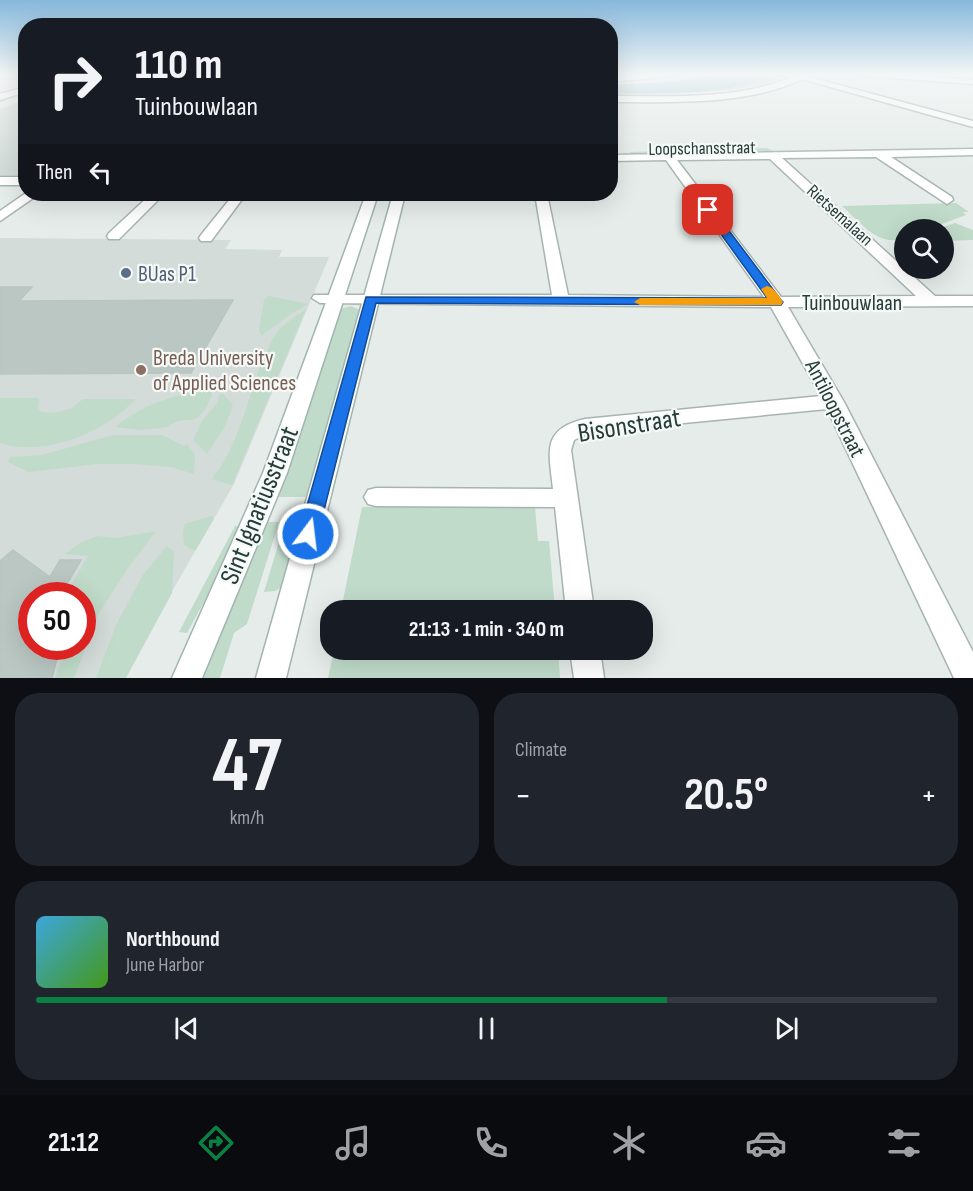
<!DOCTYPE html>
<html lang="en">
<head>
<meta charset="utf-8">
<style>
	body { margin:0; font-family:"Sofia Sans Condensed",sans-serif; background:#20242c; color:#f1f3f6; height:100vh; display:flex; flex-direction:column; font-size:22px; white-space:nowrap }
	* { box-sizing:border-box; margin:0 }
	p { font-size:20px; color:#9ea1a6 }
	.icon { flex:none; width:33px; height:33px; fill:none; stroke:currentColor; stroke-width:2; stroke-linecap:round; stroke-linejoin:round }
	.map { position:relative; height:678px; overflow:hidden }
	.sheet { display:flex; flex-direction:column; gap:15px; padding:15px; background:#0d0f14; flex:1 }
	.sheet>* { flex:none }
	.top-card { position:absolute; left:18px; top:18px; width:600px; height:183px; border-radius:24px; box-shadow:0 6px 24px #0002; background:#171b24; color:#f1f3f6; overflow:hidden }
	.fabs { position:absolute; left:894px; top:219px; display:grid; gap:12px }
	.fabs a { display:grid; place-items:center; width:60px; height:60px; border-radius:50%; background:#171b24; box-shadow:0 6px 24px #0002; font-size:30px }
	.speed { position:absolute; left:18px; top:582px; display:flex; gap:12px; font-size:30px; font-weight:700; text-align:center }
	.speed>* { display:grid; place-content:center; width:78px; height:78px; border-radius:50%; background:#171b24; box-shadow:0 6px 24px #0002; line-height:1 }
	.speed .limit { border:9px solid #d22; background:#fff; color:#111 }
	.pin { position:absolute; display:grid; place-items:center; width:51px; height:51px; color:#fff; margin:-26px; border-radius:12px; box-shadow:0 3px 9px #0006 }
	.me { position:absolute; width:66px; margin:-33px; rotate:15deg; stroke-linejoin:round; filter:drop-shadow(0 0 4px #0008) }
	.turn { display:flex; align-items:center; gap:21px; height:126px; padding:0 18px; font-size:27px }
	.turn .icon { width:78px; height:78px; stroke-width:2.5 }
	.turn b { display:block; font-size:42px; line-height:51px }
	.then { display:flex; align-items:center; height:57px; padding:0 18px; background:#0003; gap:12px; font-size:22px }
	.big { font-size:45px; font-weight:700; line-height:1.1 }
	.sheet .card { flex:1; display:flex; flex-direction:column; justify-content:center; gap:9px; min-width:0; padding:0 21px; border-radius:24px; background:#20242c }
	.sheet .dial { align-items:center; gap:0 }
	.dial b { font-size:78px; line-height:1 }
	.song { display:flex; align-items:center; gap:18px }
	.cover { width:72px; height:72px; border-radius:9px; background:linear-gradient(135deg,hsl(200 70% 55%),hsl(100 70% 35%)) }
	.played { height:6px; border-radius:3px; background:linear-gradient(90deg,#0b8043 70%,#363941 70%) }
	.keys { display:flex; justify-content:space-around; direction:ltr }
	.heat { display:flex; justify-content:space-between; align-items:center; font-size:33px; direction:ltr }
	.sheet .tiles { flex:1; display:grid; gap:15px; grid-template-columns:1fr 1fr }
	.card:last-child { grid-column:span 2 }
	.trip { position:absolute; left:320px; top:600px; width:333px; height:60px; border-radius:24px; background:#171b24; box-shadow:0 6px 24px #0002; font-weight:700; line-height:60px; text-align:center }
	.menu { display:flex; height:96px; justify-content:space-around; align-items:center; background:#090b0e; color:#9ea1a6 }
	.menu .icon { width:42px; height:42px }
	.menu .active { color:#0b8043 }
	.menu b { font-size:27px; color:#f1f3f6 }
	.map>svg:first-child { display:block }
	.built { fill:#d3dcd9; fill-rule:evenodd }
	.green { fill:#c0dbca }
	.water { fill:#94becb }
	.building { fill:#bac7c3; stroke:#b8c5c1; stroke-width:1.5 }
	.lines { fill:none; stroke-linecap:round; stroke-linejoin:round }
	.minor-casing { stroke:#a8b4b1; stroke-width:3 }
	.secondary-casing { stroke:#a1b4af; stroke-width:3 }
	.minor { fill:#fff; fill-rule:evenodd }
	.secondary { fill:#fff; fill-rule:evenodd }
	.route { fill:#1a73e8; stroke:#114b97; stroke-width:1.5 }
	.slow { fill:#f59e0b }
	.service-dot { fill:#5c6f8a; stroke:#f5f9f7; stroke-width:2 }
	.education-dot { fill:#8d6e63; stroke:#f5f9f7; stroke-width:2 }
	.labels { text-anchor:middle; stroke-width:4.5; stroke-linejoin:round; paint-order:stroke }
	.far-street-label { font-size:18px; fill:#263c38; stroke:#f5f9f7 }
	.service-label { font-size:22px; fill:#4e5e75; stroke:#f5f9f7; text-anchor:start }
	.street-label { font-size:22px; fill:#263c38; stroke:#f5f9f7 }
	.education-label { font-size:22px; fill:#785e54; stroke:#f5f9f7; text-anchor:start }
	.near-street-label { font-size:27px; fill:#263c38; stroke:#f5f9f7 }
</style>
</head>
<body>
<div class="map">
<svg width="973" height="678" viewBox="0 0 973 678">
	<rect width="100%" height="100%" fill="#e5ecea"/>
	<g class="built">
		<path d="M25,100V175H0V109Z"/>
		<path d="M0,238L231,240L225,249L282,250L279,257H329L234,484L122,678H0ZM32,596H82V646H32Z"/>
	</g>
	<g class="green">
		<path d="M767,74L780,79L757,86L721,91L611,96V93C658,92 722,97 765,78Z"/>
		<path d="M767,148L778,153L631,154L630,152Z"/>
		<path d="M956,203L969,212H963L966,215L928,229L904,230V238C879,248 860,222 842,206Z"/>
		<path d="M955,223L973,230V240L947,241L944,238V230L938,229Z"/>
		<path d="M269,296L308,304L291,314L261,336L259,330L264,300Z"/>
		<path d="M351,306L362,311L312,497H272L340,309Z"/>
		<path d="M306,309L232,485L212,479C247,435 249,376 277,332C284,323 297,316 306,309Z"/>
		<path d="M211,391L212,395C196,435 184,411 168,427L141,430L115,427C144,404 175,393 211,391Z"/>
		<path d="M223,394L233,405L225,426L207,454L193,440L202,421L218,402L219,395Z"/>
		<path d="M0,398H39L38,408L41,412L55,413L72,408L83,399H135C107,432 42,458 0,443Z"/>
		<path d="M113,435H162L184,446L187,444L195,455L194,474L171,467L135,464H97L29,472L8,462L10,457L42,455Z"/>
		<path d="M362,507H535L538,541H549L555,610H341Z"/>
		<path d="M212,516L214,519L195,551L184,545L183,532L185,524Z"/>
		<path d="M262,522H279L247,624L234,633L220,678H202Z"/>
		<path d="M285,522L305,523L285,585L275,591L264,592Z"/>
		<path d="M235,526L245,527L187,633L179,632Z"/>
		<path d="M156,531L128,568L99,613L74,678H55L64,655H68L69,647L82,646V596L65,595L88,556L65,554L80,543L97,536L116,538Z"/>
		<path d="M167,546L174,552L172,593L126,678H96L117,623L143,575Z"/>
		<path d="M334,650H558L560,678H328Z"/>
	</g>
	<path class="water" d="M720,74H767L765,78C725,96 656,93 611,93V85L666,82Z"/>
	<g class="building">
		<path d="M0,287H32L19,301L233,300L191,373L0,374Z"/>
		<path d="M13,550L50,577L60,560H81L60,596H32V646H60L52,678H0V561Z"/>
	</g>
	<g class="lines">
		<g class="minor-casing">
			<g id="minor">
				<path d="M649,74H677L673,76L610,82V77Z"/>
				<path d="M776,74H790L802,78L798,80Z"/>
				<path d="M861,74H896L973,80V84L865,76Z"/>
				<path d="M26,87V92L0,100V94Z"/>
				<path d="M973,149V155L891,157L952,197L953,200L947,204L876,157L782,158L935,296H973V306L788,307L844,402L973,652V678H954L827,409L591,432L574,440L571,450L594,610H566L555,507L376,506L368,504L364,497L368,490L376,488L553,489C549,452 541,429 585,419L821,396L771,307L320,303L312,298L314,295H552L535,194H547L568,295L764,297L666,160L610,161V155ZM770,159L916,296L781,297L677,160Z"/>
				<rect x="0" y="177" width="26" height="8"/>
				<path d="M26,193L39,194L0,221V211Z"/>
				<path d="M151,194H164L119,239H109L107,236L109,233Z"/>
				<path d="M234,194H246L211,241H201L199,238L201,235Z"/>
				<path d="M570,650H600L604,678H574Z"/>
			</g>
		</g>
		<g class="secondary-casing">
			<g id="secondary">
				<path d="M798,74L973,121V127L802,79C748,106 670,102 610,102V96C671,96 742,101 798,74Z"/>
				<path d="M366,194H378L287,473L202,678H172L263,473Z"/>
				<path d="M393,194H405L286,678H256Z"/>
			</g>
		</g>
		<use href="#minor" class="minor"/>
		<use href="#secondary" class="secondary"/>
	</g>
	<linearGradient id="sky" x2="0" y2="1"><stop stop-color="#86b8dc"/><stop offset="0.44" stop-color="#f3f6f6"/><stop offset="1" stop-color="#f3f6f6" stop-opacity="0"/></linearGradient>
	<rect width="973" height="169" fill="url(#sky)"/>
	<path class="route" d="M705,208H712L781,300L783,302L781,305L376,303L318,534L315,540L308,542L302,540L299,534L366,297L767,298L705,212Z"/>
	<path class="slow" d="M767,286C774,287 779,296 783,302L781,305H640L634,302L640,298H767L761,289Z"/>
	<circle class="service-dot" cx="126" cy="273" r="6"/>
	<circle class="education-dot" cx="141" cy="370" r="6"/>
	<g class="labels">
		<g class="far-street-label">
			<text transform="translate(702 148) rotate(-1)" y="6">Loopschansstraat</text>
			<text transform="translate(840 215) rotate(42)" y="6">Rietsemalaan</text>
		</g>
		<g class="service-label">
			<text x="138" y="281">BUas P1</text>
		</g>
		<g class="street-label">
			<text x="852" y="310">Tuinbouwlaan</text>
			<text transform="translate(836 408) rotate(63)" y="8">Antiloopstraat</text>
		</g>
		<g class="education-label">
			<text x="153" y="365">Breda University<tspan x="153" dy="25">of Applied Sciences</tspan></text>
		</g>
		<g class="near-street-label">
			<text transform="translate(629 425) rotate(-9)" y="9">Bisonstraat</text>
			<text transform="translate(259 505) rotate(-68)" y="9">Sint Ignatiusstraat</text>
		</g>
	</g>
</svg>
<div class="fabs">
<a><svg class="icon" aria-label="search" viewBox="0 0 24 24"><circle cx="10" cy="10" r="6"/><path d="M15 15l6 6"/></svg></a>
</div>
<div class="speed"><div class="limit">50</div></div>
<div class="pin" style="left:708px;top:210px;background:#d93025"><svg class="icon" aria-label="arrive" viewBox="0 0 24 24"><path d="M6 21V4h12l-3 4 3 4H6"/></svg></div>
<svg class="me" style="left:308px;top:534px" viewBox="-20 -20 40 40"><circle r="17" fill="#1a73e8" stroke="#fff" stroke-width="3"/><path d="M0-11L8 9 0 5-8 9z" fill="#fff"/></svg>
<div class="trip">21:13 · 1 min · 340 m</div>
<div class="top-card">
<div class="turn"><svg class="icon" aria-label="right" viewBox="0 0 24 24"><path d="M7 20v-9h11M14 6l5 5-5 5"/></svg><div><b>110 m</b>Tuinbouwlaan</div></div>
<div class="then">Then<svg class="icon" aria-label="left" viewBox="0 0 24 24"><path d="M17 20v-9H6M10 6l-5 5 5 5"/></svg></div>
</div>
</div>
<section class="sheet">
<div class="tiles">
<div class="card dial"><b>47</b><p>km/h</p></div>
<div class="card"><p>Climate</p>
<div class="heat"><a>−</a><b class="big">20.5°</b><a>+</a></div>
</div>
<div class="card">
<div class="song"><i class="cover"></i><div><b>Northbound</b><p>June Harbor</p></div></div>
<div class="played"></div>
<div class="keys"><svg class="icon" aria-label="previous" viewBox="0 0 24 24"><path d="M18 5L8 12l10 7zM5 5v14"/></svg><svg class="icon" aria-label="pause" viewBox="0 0 24 24"><path d="M8 5v14M16 5v14"/></svg><svg class="icon" aria-label="next" viewBox="0 0 24 24"><path d="M6 5l10 7-10 7zM19 5v14"/></svg></div>
</div>
</div>
</section>
<nav class="menu">
<b>21:12</b>
<svg class="icon active" aria-label="directions" viewBox="0 0 24 24"><path d="M12 3l9 9-9 9-9-9zM9 14v-3h6M13 9l2 2-2 2"/></svg>
<svg class="icon" aria-label="music" viewBox="0 0 24 24"><path d="M9 18V5l10-2v13"/><circle cx="6" cy="18" r="3"/><circle cx="16" cy="16" r="3"/></svg>
<svg class="icon" aria-label="phone" viewBox="0 0 24 24"><path d="M5 4h4l2 5-3 2q2 4 5 5l2-3 5 2v4C11 20 4 13 5 4z"/></svg>
<svg class="icon" aria-label="climate" viewBox="0 0 24 24"><path d="M12 3v18M4 7l16 10M4 17L20 7"/></svg>
<svg class="icon" aria-label="car" viewBox="0 0 24 24"><path d="M5 17H2v-5l4-1 3-4h7l3 4 3 1v5h-3M9 17h6M6 11h13"/><circle cx="7" cy="17" r="2"/><circle cx="17" cy="17" r="2"/></svg>
<svg class="icon" aria-label="filters" viewBox="0 0 24 24"><path d="M4 7h16M4 17h16"/><circle cx="9" cy="7" r="2"/><circle cx="15" cy="17" r="2"/></svg>
</nav>
</body>
</html>
